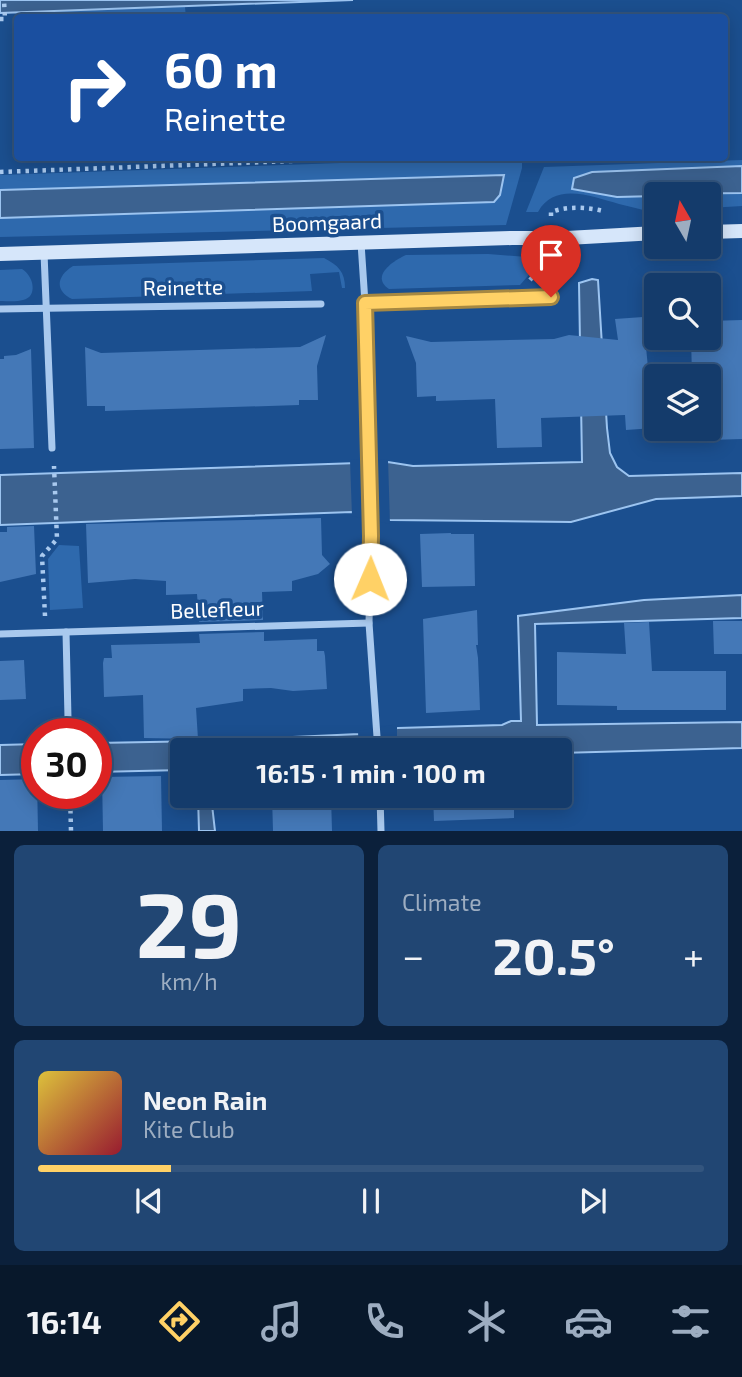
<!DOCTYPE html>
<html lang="en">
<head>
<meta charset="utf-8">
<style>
	body { margin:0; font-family:"Exo 2",sans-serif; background:#214673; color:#f1f3f6; height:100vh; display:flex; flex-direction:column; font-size:26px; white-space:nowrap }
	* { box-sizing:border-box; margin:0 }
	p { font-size:23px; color:#9dadc1 }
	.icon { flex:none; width:38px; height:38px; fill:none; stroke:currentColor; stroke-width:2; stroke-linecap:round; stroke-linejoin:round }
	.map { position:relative; height:831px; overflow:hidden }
	.sheet { display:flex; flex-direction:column; gap:14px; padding:14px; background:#0b203b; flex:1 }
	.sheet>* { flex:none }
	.guide { position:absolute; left:14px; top:14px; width:714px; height:147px; border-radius:7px; box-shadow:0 4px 18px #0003,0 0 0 2px #33557e; background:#1a4fa0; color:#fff; overflow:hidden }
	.needle { width:46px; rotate:351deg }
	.fabs { position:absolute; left:644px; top:182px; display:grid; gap:14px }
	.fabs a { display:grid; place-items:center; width:77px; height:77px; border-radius:7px; background:#143b6b; box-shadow:0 4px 18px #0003,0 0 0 2px #33557e; font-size:35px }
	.speed { position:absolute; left:21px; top:718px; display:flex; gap:14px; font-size:35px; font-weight:700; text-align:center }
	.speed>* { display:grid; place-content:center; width:91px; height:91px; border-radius:50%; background:#143b6b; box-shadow:0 4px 18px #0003,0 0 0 2px #33557e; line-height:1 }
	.speed .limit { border:10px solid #d22; background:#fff; color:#111 }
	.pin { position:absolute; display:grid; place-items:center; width:60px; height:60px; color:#fff; margin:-72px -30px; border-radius:50% 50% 50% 0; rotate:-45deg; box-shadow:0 0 7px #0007 }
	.pin .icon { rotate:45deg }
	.me { position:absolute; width:77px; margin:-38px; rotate:1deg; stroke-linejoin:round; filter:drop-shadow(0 0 5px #0008) }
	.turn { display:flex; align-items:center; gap:24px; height:147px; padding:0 35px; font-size:32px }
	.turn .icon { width:91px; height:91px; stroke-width:2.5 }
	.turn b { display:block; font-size:49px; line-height:60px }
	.big { font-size:52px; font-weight:700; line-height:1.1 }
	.sheet .tile { flex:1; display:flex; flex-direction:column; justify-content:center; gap:10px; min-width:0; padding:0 24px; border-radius:10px; background:#214673 }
	.sheet .dial { align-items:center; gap:0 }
	.dial b { font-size:91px; line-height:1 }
	.song { display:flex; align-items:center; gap:21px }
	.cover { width:84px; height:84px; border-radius:10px; background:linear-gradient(135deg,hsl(50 70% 55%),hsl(350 70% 35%)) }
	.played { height:7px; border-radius:4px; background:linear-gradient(90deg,#ffd166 20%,#33557e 20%) }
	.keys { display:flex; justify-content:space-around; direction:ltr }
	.heat { display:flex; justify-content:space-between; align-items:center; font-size:38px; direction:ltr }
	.sheet .tiles { flex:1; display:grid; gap:14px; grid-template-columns:1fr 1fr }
	.tile:last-child { grid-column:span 2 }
	.trip { position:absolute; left:170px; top:738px; width:402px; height:70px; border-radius:7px; background:#143b6b; box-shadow:0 4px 18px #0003,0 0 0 2px #33557e; font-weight:700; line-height:70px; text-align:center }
	.tab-bar { display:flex; height:112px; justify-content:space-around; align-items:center; background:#08182b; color:#9dadc1 }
	.tab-bar .icon { width:49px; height:49px }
	.tab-bar .active { color:#ffd166 }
	.tab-bar b { font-size:32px; color:#f1f3f6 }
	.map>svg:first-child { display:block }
	.green { fill:#2e69ad }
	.water { fill:#3c6290; stroke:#9cc4f0; stroke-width:2 }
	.pier { fill:#1b4f8f }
	.building { fill:#4478b7 }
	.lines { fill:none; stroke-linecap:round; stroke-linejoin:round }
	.path { stroke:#a9c9ee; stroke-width:4.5; stroke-dasharray:3.5 5; stroke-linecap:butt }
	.street { stroke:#a9c9ee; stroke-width:7 }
	.secondary { stroke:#d6e6fa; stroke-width:14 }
	.route-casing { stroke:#a68842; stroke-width:18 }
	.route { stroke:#ffd166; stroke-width:12 }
	.labels { text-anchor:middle; stroke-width:7; stroke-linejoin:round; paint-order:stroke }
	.street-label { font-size:21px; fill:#fff; stroke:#1b4f8f }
</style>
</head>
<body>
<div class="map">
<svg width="742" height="831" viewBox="0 0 742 831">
	<rect width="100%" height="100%" fill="#1b4f8f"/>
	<g class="green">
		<path d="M185,7L186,18H25L24,12Z"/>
		<path d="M457,158H522V168L506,225L0,237V218L494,202L0,190V175L456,159Z"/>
		<path d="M742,160V206L709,208V194H656V211L651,212C641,209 630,207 619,204C593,197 555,181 538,212H526L544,167Z"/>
		<path d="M488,254L540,258L541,261L520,285L389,289C370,276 393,261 406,255Z"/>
		<path d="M324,258C338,265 345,272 345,288H342L339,272L310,274L312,291L72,299C54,290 57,276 73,266Z"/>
		<path d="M22,269C34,276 38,297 23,300C17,302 7,301 0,301V270Z"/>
		<path d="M59,545L79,546L83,608L50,610L48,559Z"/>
	</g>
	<g class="water">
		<path d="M0,0H353L0,13Z"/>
		<path d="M742,166V193L656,194V196L617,197L572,189L574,178L592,172Z"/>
		<path d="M504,175L500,195L494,202L0,218V190Z"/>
		<path d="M592,279L598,280L607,428L610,453L617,467L629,476L742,473V496L656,499L571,522L390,520L352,512L0,525V475L388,462L413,466L582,462L579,283Z"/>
		<path d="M742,595V618L535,624L537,725L742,722V748L560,753V751H182V770L96,772V743L204,741L359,734L398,728L502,725L511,721H521L518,616L644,600Z"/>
		<path d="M37,744V774L0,775V745Z"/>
		<path d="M198,796H211L215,831H199Z"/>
	</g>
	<g class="pier">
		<path d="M388,459L390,524L352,516L350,460Z"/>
		<path d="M397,724V751H359L358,731Z"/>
	</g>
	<g class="building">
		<path d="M643,317L654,428L626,430L625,415L541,418L542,447L497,448L495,399L436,401V396L417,397L416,363L406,336L431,342L554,339L569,335L618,340L615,319Z"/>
		<path d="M742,320V439L709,440V376H692L691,338H709V321Z"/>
		<path d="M326,335L317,366L318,400H299V405L105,411V406H87L85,347L101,353L300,347Z"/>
		<path d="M31,349L34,448L0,449V359H4V356L16,355Z"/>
		<path d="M321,518L322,555L330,564L318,574L292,581V591L262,592L263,620L199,622L197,594L166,595V581L135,579L88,583L86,524Z"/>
		<path d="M34,526L36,574L0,582V532H7V527Z"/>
		<path d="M451,533V534H474L475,586L422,587L420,534Z"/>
		<path d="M477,610L478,645H476L478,658L480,710L426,713L423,619Z"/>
		<path d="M713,621H742V654H714Z"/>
		<path d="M649,622L652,671H726V710H617V706L557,705V652L626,654L624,623Z"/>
		<path d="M264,632V641L317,639V651H324L325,656L327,689L293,691L271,688L243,689V701L196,708L198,739L144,738L143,695L104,697L103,663L104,658H112L111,645L200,643L199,634Z"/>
		<path d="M24,660L26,699L0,700V661Z"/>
		<path d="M161,776L162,831H103L102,777Z"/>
		<path d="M37,779L38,831H0V780Z"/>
		<path d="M272,796H331L332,831H273Z"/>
		<path d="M433,796H514V818L434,821Z"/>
	</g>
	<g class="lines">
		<g class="path">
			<path d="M0,19H5L4,0"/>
			<path d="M0,172L371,158"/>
			<path d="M551,216V212C567,206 587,207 603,211"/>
			<path d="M530,280L547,260"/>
			<path d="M45,616L42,556L57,539L54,466"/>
			<path d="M70,793L71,831"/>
		</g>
		<g class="street">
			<path d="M361,243L365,303L551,297"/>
			<path d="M44,253L52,448"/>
			<path d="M365,303L371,536L369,623L378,751"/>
			<path d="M0,309L321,304"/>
			<path d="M66,632L68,718"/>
			<path d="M0,634L369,623"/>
			<path d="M380,796L381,831"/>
		</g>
		<g class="secondary">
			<path d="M709,232L742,231"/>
			<path d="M0,254L512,238H567L656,233"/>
		</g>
	</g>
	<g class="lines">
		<g class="route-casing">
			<path id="route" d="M370,579L371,536L365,303L551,297"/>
		</g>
		<use href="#route" class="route"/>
	</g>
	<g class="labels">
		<g class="street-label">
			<text transform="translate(327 223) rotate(-2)" y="7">Boomgaard</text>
			<text transform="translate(183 288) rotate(-1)" y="7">Reinette</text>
			<text transform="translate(217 610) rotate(-2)" y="7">Bellefleur</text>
		</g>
	</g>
</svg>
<div class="fabs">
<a><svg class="needle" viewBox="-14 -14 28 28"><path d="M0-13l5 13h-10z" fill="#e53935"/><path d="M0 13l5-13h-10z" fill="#9dadc1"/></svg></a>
<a><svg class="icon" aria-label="search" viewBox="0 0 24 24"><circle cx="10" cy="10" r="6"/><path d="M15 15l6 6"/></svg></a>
<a><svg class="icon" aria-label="layers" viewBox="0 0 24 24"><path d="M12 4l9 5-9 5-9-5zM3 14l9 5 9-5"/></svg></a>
</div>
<div class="speed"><div class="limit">30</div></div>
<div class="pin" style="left:551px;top:297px;background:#d93025"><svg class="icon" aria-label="arrive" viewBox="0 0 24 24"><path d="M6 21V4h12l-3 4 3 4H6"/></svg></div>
<svg class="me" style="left:370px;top:579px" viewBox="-20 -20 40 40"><circle r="19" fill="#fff"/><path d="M0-13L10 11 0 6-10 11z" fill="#ffd166"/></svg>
<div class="trip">16:15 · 1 min · 100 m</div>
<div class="guide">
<div class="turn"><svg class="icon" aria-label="right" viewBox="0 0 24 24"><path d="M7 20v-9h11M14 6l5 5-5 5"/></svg><div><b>60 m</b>Reinette</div></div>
</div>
</div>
<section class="sheet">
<div class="tiles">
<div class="tile dial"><b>29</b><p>km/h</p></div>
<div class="tile"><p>Climate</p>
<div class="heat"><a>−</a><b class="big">20.5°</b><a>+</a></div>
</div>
<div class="tile">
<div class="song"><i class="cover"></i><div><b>Neon Rain</b><p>Kite Club</p></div></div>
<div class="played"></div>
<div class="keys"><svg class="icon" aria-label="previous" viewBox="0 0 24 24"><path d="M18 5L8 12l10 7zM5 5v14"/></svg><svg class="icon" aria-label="pause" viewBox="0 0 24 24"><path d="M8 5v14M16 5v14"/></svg><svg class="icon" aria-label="next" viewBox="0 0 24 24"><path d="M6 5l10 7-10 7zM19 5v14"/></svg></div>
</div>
</div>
</section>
<nav class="tab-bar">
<b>16:14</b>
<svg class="icon active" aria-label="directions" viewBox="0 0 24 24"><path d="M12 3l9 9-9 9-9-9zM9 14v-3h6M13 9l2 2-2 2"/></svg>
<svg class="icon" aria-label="music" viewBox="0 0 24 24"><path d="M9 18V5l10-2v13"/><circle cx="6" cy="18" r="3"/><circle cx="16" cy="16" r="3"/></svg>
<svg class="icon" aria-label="phone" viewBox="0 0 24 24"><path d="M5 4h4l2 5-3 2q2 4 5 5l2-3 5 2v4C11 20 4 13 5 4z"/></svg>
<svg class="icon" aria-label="climate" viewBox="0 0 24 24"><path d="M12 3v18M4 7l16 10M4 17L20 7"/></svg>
<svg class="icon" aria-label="car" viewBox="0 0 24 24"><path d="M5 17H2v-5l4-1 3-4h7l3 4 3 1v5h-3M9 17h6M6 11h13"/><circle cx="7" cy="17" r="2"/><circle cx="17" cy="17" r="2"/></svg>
<svg class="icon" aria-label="filters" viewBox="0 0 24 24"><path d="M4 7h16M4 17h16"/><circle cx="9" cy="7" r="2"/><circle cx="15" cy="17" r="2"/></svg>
</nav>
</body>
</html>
